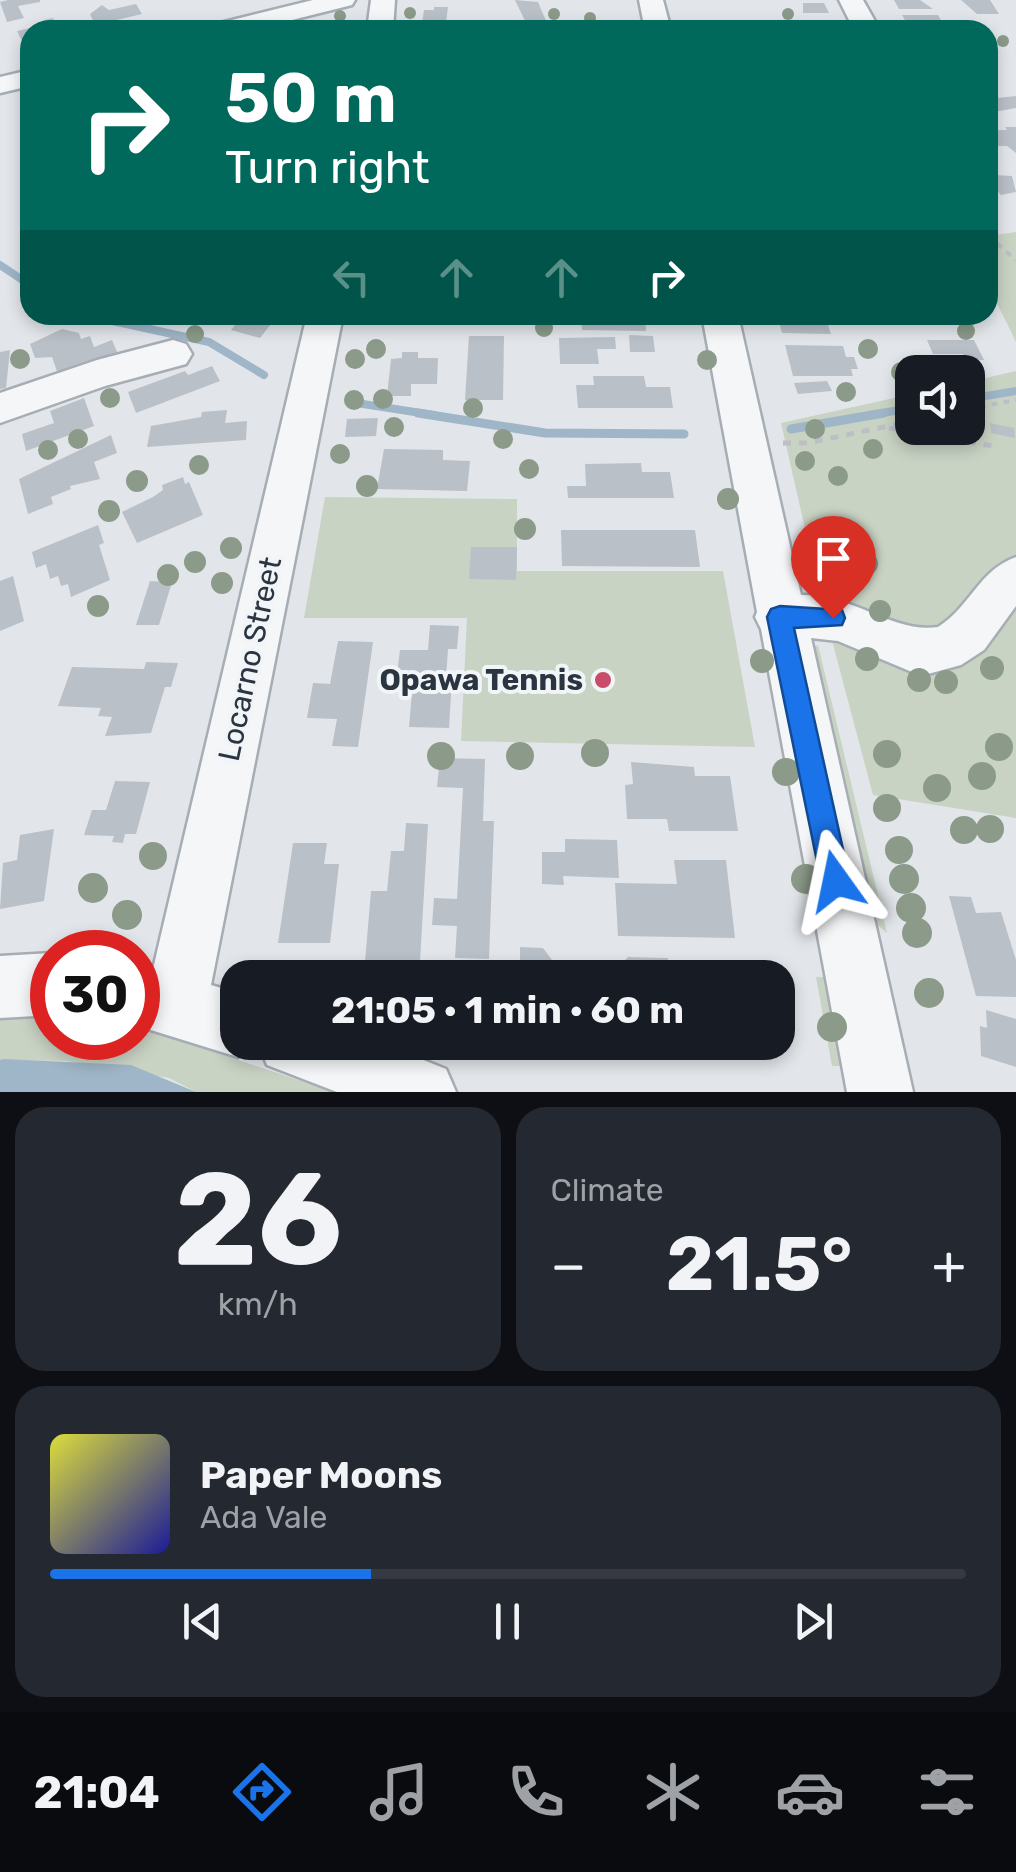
<!DOCTYPE html>
<html lang="en">
<head>
<meta charset="utf-8">
<style>
	body { margin:0; font-family:Rubik,sans-serif; background:#242831; color:#f1f3f6; height:100vh; display:flex; flex-direction:column; font-size:38px; white-space:nowrap }
	* { box-sizing:border-box; margin:0 }
	p { font-size:32px; color:#9ea1a6 }
	.icon { flex:none; width:55px; height:55px; fill:none; stroke:currentColor; stroke-width:2; stroke-linecap:round; stroke-linejoin:round }
	.map { position:relative; height:1092px; overflow:hidden }
	.side { display:flex; flex-direction:column; gap:15px; padding:15px; background:#0d0f14; flex:1 }
	.side>* { flex:none }
	.hud { position:absolute; left:20px; top:20px; width:978px; height:305px; border-radius:30px; box-shadow:0 5px 15px #0003; background:#00695c; color:#fff; overflow:hidden }
	.tools { position:absolute; left:895px; top:355px; display:grid; gap:20px }
	.tools a { display:grid; place-items:center; width:90px; height:90px; border-radius:20px; background:#171b24; box-shadow:0 5px 15px #0003; font-size:50px }
	.speed { position:absolute; left:30px; top:930px; display:flex; gap:20px; font-size:50px; font-weight:700; text-align:center }
	.speed>* { display:grid; place-content:center; width:130px; height:130px; border-radius:50%; background:#171b24; box-shadow:0 5px 15px #0003; line-height:1 }
	.speed .limit { border:15px solid #d22; background:#fff; color:#111 }
	.pin { position:absolute; display:grid; place-items:center; width:85px; height:85px; color:#fff; margin:-102px -42px; border-radius:50% 50% 50% 0; rotate:-45deg; box-shadow:0 0 10px #0007 }
	.pin .icon { rotate:45deg }
	.me { position:absolute; width:110px; margin:-55px; rotate:348deg; stroke-linejoin:round; filter:drop-shadow(0 0 8px #0008) }
	.turn { display:flex; align-items:center; gap:35px; height:210px; padding:0 40px; font-size:45px }
	.turn .icon { width:130px; height:130px; stroke-width:2.5 }
	.turn b { display:block; font-size:70px; line-height:85px }
	.lanes { display:flex; align-items:center; height:95px; padding:0 40px; background:#0003; justify-content:center; gap:50px; direction:ltr }
	.lanes .off { opacity:.35 }
	.big { font-size:75px; font-weight:700; line-height:1.1 }
	.side .tile { flex:1; display:flex; flex-direction:column; justify-content:center; gap:15px; min-width:0; padding:0 35px; border-radius:30px; background:#242831 }
	.side .dial { align-items:center; gap:0 }
	.dial b { font-size:130px; line-height:1 }
	.song { display:flex; align-items:center; gap:30px }
	.cover { width:120px; height:120px; border-radius:15px; background:linear-gradient(135deg,hsl(60 70% 55%),hsl(240 70% 35%)) }
	.played { height:10px; border-radius:5px; background:linear-gradient(90deg,#1a73e8 35%,#363941 35%) }
	.keys { display:flex; justify-content:space-around; direction:ltr }
	.heat { display:flex; justify-content:space-between; align-items:center; font-size:55px; direction:ltr }
	.side .tiles { flex:1; display:grid; gap:15px; grid-template-columns:1fr 1fr }
	.tile:last-child { grid-column:span 2 }
	.trip { position:absolute; left:220px; top:960px; width:575px; height:100px; border-radius:30px; background:#171b24; box-shadow:0 5px 15px #0003; font-weight:700; line-height:100px; text-align:center }
	.menu { display:flex; height:160px; justify-content:space-around; align-items:center; background:#090b0e; color:#9ea1a6 }
	.menu .icon { width:70px; height:70px }
	.menu .selected { color:#1a73e8 }
	.menu b { font-size:45px; color:#f1f3f6 }
	.map>svg:first-child { display:block }
	.green { fill:#c9d3c4 }
	.water { fill:#9fb6c8 }
	.lines { fill:none; stroke-linecap:round; stroke-linejoin:round }
	.stream-far1 { stroke:#9fb6c8; stroke-width:8 }
	.stream { stroke:#9fb6c8; stroke-width:9 }
	.building { fill:#bac0c7 }
	.minor-casing { stroke:#a7adb4; stroke-width:5 }
	.path-far1 { stroke:#bcc0c5; stroke-width:4; stroke-dasharray:6 6; stroke-linecap:butt }
	.path { stroke:#bcc0c5; stroke-width:5; stroke-dasharray:8 8; stroke-linecap:butt }
	.minor { fill:#f5f6f8; fill-rule:evenodd }
	.tree { fill:#8b9a89 }
	.route { fill:#1a73e8; stroke:#114b97; stroke-width:2.5 }
	.poi-dot { fill:#c94d6a; stroke:#f2f5f7; stroke-width:4 }
	.labels { text-anchor:middle; stroke-width:8; stroke-linejoin:round; paint-order:stroke }
	.street-label { font-size:30px; fill:#2b3541; stroke:#f2f5f7 }
	.poi-label { font-size:30px; font-weight:bold; fill:#2b3541; stroke:#f2f5f7; text-anchor:end }
</style>
</head>
<body>
<div class="map">
<svg width="1016" height="1092" viewBox="0 0 1016 1092">
	<rect width="100%" height="100%" fill="#e2e6ea"/>
	<g class="green">
		<path d="M1016,232V342L988,285V236Z"/>
		<path d="M1016,371V818L873,795L821,599L781,423L912,394V428H968V382Z"/>
		<path d="M325,497L517,499V571H723L755,747L461,741L467,618H304Z"/>
		<path d="M818,645L887,933L858,908L801,653Z"/>
		<path d="M816,977H835L852,1066H832Z"/>
		<path d="M52,1017V1038H138V1027L335,1092H196L169,1078L67,1061L0,1060V1018Z"/>
	</g>
	<path class="water" d="M4,1059L131,1065L196,1092H0V1060Z"/>
	<g class="lines">
		<g class="stream-far1">
			<path d="M0,265L30,285"/>
			<path d="M85,315L209,342L264,375"/>
			<path d="M968,399L1016,391"/>
			<path d="M350,402L434,415"/>
			<path d="M870,415L912,408"/>
		</g>
		<g class="stream">
			<path d="M418,413L545,433L684,434"/>
			<path d="M791,429L884,413"/>
		</g>
	</g>
	<g class="building">
		<path d="M8,0H40V2L18,6L24,18L7,22L0,2Z"/>
		<path d="M515,0L538,2L547,23L527,25Z"/>
		<path d="M894,0H920L933,9H899Z"/>
		<path d="M961,0H990L999,14H977Z"/>
		<path d="M803,3H824L829,13H803Z"/>
		<path d="M136,4L142,14L95,25L90,14L102,5L109,10Z"/>
		<path d="M434,7H448L445,30H421L424,10H434Z"/>
		<path d="M902,15H938L943,24L909,27Z"/>
		<path d="M53,18L58,30H30V46L21,39L17,31L47,24L45,20Z"/>
		<path d="M708,22H760L762,30H711Z"/>
		<path d="M1016,96V108L988,113V99Z"/>
		<path d="M1005,127H1016V153L1007,146H988V130H1007Z"/>
		<path d="M995,175L1012,176L1016,192L1001,195L988,181V177Z"/>
		<path d="M581,315H645L646,331L582,330Z"/>
		<path d="M777,315H831L833,322H827L831,334L782,333Z"/>
		<path d="M242,316L271,324L260,338L231,330Z"/>
		<path d="M62,329L79,333L81,339L90,336L94,347L112,340L118,354L60,380L52,357L35,358L30,344Z"/>
		<path d="M629,335L653,336L655,352H630Z"/>
		<path d="M469,336H504L503,400H465Z"/>
		<path d="M615,337L616,349H597L599,364H560L559,338Z"/>
		<path d="M927,340H974L984,360H966L963,354H933Z"/>
		<path d="M785,345L843,346L846,357H854L858,369H851L853,376H793Z"/>
		<path d="M10,350L6,388L0,389V352Z"/>
		<path d="M402,352H418V358H438L437,384H411V396H387L391,359L402,358Z"/>
		<path d="M212,366L220,381L136,413L128,392L185,371L188,375Z"/>
		<path d="M593,376H644L646,387H670L673,408H578L576,385H594Z"/>
		<path d="M827,381L832,391L798,394L794,383Z"/>
		<path d="M84,398L94,426L26,451L22,434L54,423L50,411Z"/>
		<path d="M227,410L225,423L247,421L246,440L147,447L151,426L201,417L202,412Z"/>
		<path d="M378,418L376,436L345,437L347,419Z"/>
		<path d="M990,423L1014,428L1015,438L991,433Z"/>
		<path d="M111,435L117,453L94,462L100,479L70,486L71,489L51,497L53,504L28,514L19,479Z"/>
		<path d="M384,449L443,450V460L470,461L467,491L377,489Z"/>
		<path d="M641,463L642,472H670L674,498H568L567,486H586L585,464Z"/>
		<path d="M183,477L185,484L189,482L203,515L137,543L122,512L153,497L163,490L162,485Z"/>
		<path d="M98,525L104,543L99,545L110,580L71,597L68,584L61,586L58,576L50,579L46,564L36,568L32,552Z"/>
		<path d="M561,530H695L700,567L562,566Z"/>
		<path d="M471,547H517L516,580L469,579Z"/>
		<path d="M13,576L24,621L0,631V581Z"/>
		<path d="M150,581L172,582L159,625H136Z"/>
		<path d="M430,625L459,626L457,649H448L446,678H452L449,728L409,727L413,681H396L400,650H428Z"/>
		<path d="M338,641L373,642L358,747L332,746L337,719L307,718L313,683L330,684Z"/>
		<path d="M146,662L178,663L171,687H165L151,733L105,736L112,717L98,716L101,708L58,706L72,667L144,669Z"/>
		<path d="M440,758L485,759L483,821H494L489,959L455,958L457,926L432,925L434,898L457,899L463,788L437,787Z"/>
		<path d="M631,762L694,767L695,776H730L738,831H669L667,819H627L625,785L633,784Z"/>
		<path d="M115,781L150,782L136,834H125L123,843L112,842L114,836L84,835L92,810H106Z"/>
		<path d="M406,823L428,824L419,978H389L388,962H365L371,891H387L391,851H404Z"/>
		<path d="M54,829L44,901L0,909L3,863L17,860L20,835Z"/>
		<path d="M565,839L617,840L619,878L563,876L564,885L542,884V852H565Z"/>
		<path d="M293,843H327L324,864H339L330,943H278Z"/>
		<path d="M674,860H726L735,938L618,936L615,883L677,884Z"/>
		<path d="M949,896L971,897L976,913L1001,912L1016,960V997L976,996Z"/>
		<path d="M520,947L543,948L552,960L547,978H520Z"/>
		<path d="M628,957L668,958L669,972L736,973L737,978H617V968Z"/>
		<path d="M778,994L785,1031L778,1041Z"/>
		<path d="M986,1010L1016,1019V1067L981,1056L980,1026L987,1028Z"/>
	</g>
	<g class="lines">
		<g class="minor-casing">
			<g id="minor">
				<path d="M313,0H355L352,5L252,30H208L212,25Z"/>
				<path d="M371,0H395L393,30H367Z"/>
				<path d="M639,0H663L671,30H645Z"/>
				<path d="M839,0H863L880,30H854Z"/>
				<path d="M30,70V86L0,93V77Z"/>
				<path d="M307,315H343L211,985L238,993V1042H378L446,1069L456,1092H337L267,1065L260,1047L238,1057L138,1026V964L153,969Z"/>
				<path d="M702,315H738L801,595C852,593 894,634 938,627C970,607 979,570 1016,557V606L984,650L961,665L928,674L912,672L838,641L811,638L913,1092H847L761,629L755,617L757,612Z"/>
				<path d="M173,340L186,344L192,354L186,364L105,386L0,423V393L97,360Z"/>
				<path d="M52,953V1015L0,1018V956Z"/>
			</g>
		</g>
		<g class="path-far1">
			<path d="M988,236L1016,260"/>
			<path d="M968,409L1016,400"/>
		</g>
		<g class="path">
			<path d="M889,428L992,446"/>
			<path d="M783,443H808L912,421"/>
		</g>
		<use href="#minor" class="minor"/>
	</g>
	<g class="tree">
		<circle cx="410" cy="13" r="6"/>
		<circle cx="554" cy="14" r="6"/>
		<circle cx="788" cy="14" r="6"/>
		<circle cx="340" cy="16" r="6"/>
		<circle cx="590" cy="18" r="6"/>
		<circle cx="1003" cy="41" r="6"/>
		<circle cx="544" cy="328" r="9"/>
		<circle cx="966" cy="331" r="9"/>
		<circle cx="195" cy="334" r="9"/>
		<circle cx="376" cy="349" r="10"/>
		<circle cx="868" cy="349" r="10"/>
		<circle cx="20" cy="359" r="10"/>
		<circle cx="355" cy="359" r="10"/>
		<circle cx="707" cy="360" r="10"/>
		<circle cx="901" cy="372" r="10"/>
		<circle cx="846" cy="392" r="10"/>
		<circle cx="110" cy="398" r="10"/>
		<circle cx="383" cy="399" r="10"/>
		<circle cx="354" cy="400" r="10"/>
		<circle cx="473" cy="408" r="10"/>
		<circle cx="394" cy="427" r="10"/>
		<circle cx="815" cy="429" r="10"/>
		<circle cx="78" cy="439" r="10"/>
		<circle cx="503" cy="439" r="10"/>
		<circle cx="873" cy="449" r="10"/>
		<circle cx="48" cy="450" r="10"/>
		<circle cx="340" cy="454" r="10"/>
		<circle cx="805" cy="461" r="10"/>
		<circle cx="199" cy="465" r="10"/>
		<circle cx="529" cy="469" r="10"/>
		<circle cx="838" cy="476" r="10"/>
		<circle cx="137" cy="481" r="11"/>
		<circle cx="367" cy="486" r="11"/>
		<circle cx="728" cy="499" r="11"/>
		<circle cx="109" cy="511" r="11"/>
		<circle cx="525" cy="529" r="11"/>
		<circle cx="836" cy="529" r="11"/>
		<circle cx="231" cy="548" r="11"/>
		<circle cx="195" cy="562" r="11"/>
		<circle cx="822" cy="564" r="11"/>
		<circle cx="867" cy="564" r="11"/>
		<circle cx="168" cy="575" r="11"/>
		<circle cx="222" cy="583" r="11"/>
		<circle cx="98" cy="606" r="11"/>
		<circle cx="880" cy="611" r="11"/>
		<circle cx="867" cy="659" r="12"/>
		<circle cx="762" cy="661" r="12"/>
		<circle cx="992" cy="668" r="12"/>
		<circle cx="919" cy="680" r="12"/>
		<circle cx="946" cy="682" r="12"/>
		<circle cx="999" cy="747" r="14"/>
		<circle cx="595" cy="753" r="14"/>
		<circle cx="887" cy="754" r="14"/>
		<circle cx="441" cy="756" r="14"/>
		<circle cx="520" cy="756" r="14"/>
		<circle cx="786" cy="772" r="14"/>
		<circle cx="982" cy="776" r="14"/>
		<circle cx="937" cy="788" r="14"/>
		<circle cx="887" cy="808" r="14"/>
		<circle cx="990" cy="829" r="14"/>
		<circle cx="964" cy="830" r="14"/>
		<circle cx="899" cy="850" r="14"/>
		<circle cx="153" cy="856" r="14"/>
		<circle cx="806" cy="879" r="15"/>
		<circle cx="904" cy="879" r="15"/>
		<circle cx="93" cy="888" r="15"/>
		<circle cx="911" cy="908" r="15"/>
		<circle cx="127" cy="915" r="15"/>
		<circle cx="917" cy="933" r="15"/>
		<circle cx="929" cy="993" r="15"/>
		<circle cx="832" cy="1027" r="15"/>
	</g>
	<path class="route" d="M780,606L842,610L845,618L842,625L794,628L850,881L846,891L836,896L825,891L821,881L767,617L771,609Z"/>
	<circle class="poi-dot" cx="603" cy="680" r="10"/>
	<g class="labels">
		<g class="street-label">
			<text transform="translate(250 659) rotate(-78)" y="10">Locarno Street</text>
		</g>
		<g class="poi-label">
			<text x="583" y="690">Opawa Tennis</text>
		</g>
	</g>
</svg>
<div class="tools">
<a><svg class="icon" aria-label="sound" viewBox="0 0 24 24"><path d="M4 9h4l5-4v14l-5-4H4zM17 9q2 3 0 6"/></svg></a>
</div>
<div class="speed"><div class="limit">30</div></div>
<div class="pin" style="left:833px;top:618px;background:#d93025"><svg class="icon" aria-label="arrive" viewBox="0 0 24 24"><path d="M6 21V4h12l-3 4 3 4H6"/></svg></div>
<svg class="me" style="left:836px;top:881px" viewBox="-20 -20 40 40"><path d="M0-17L14 15 0 8-14 15z" fill="#1a73e8" stroke="#fff" stroke-width="4"/></svg>
<div class="trip">21:05 · 1 min · 60 m</div>
<div class="hud">
<div class="turn"><svg class="icon" aria-label="right" viewBox="0 0 24 24"><path d="M7 20v-9h11M14 6l5 5-5 5"/></svg><div><b>50 m</b>Turn right</div></div>
<div class="lanes"><svg class="icon off" aria-label="left" viewBox="0 0 24 24"><path d="M17 20v-9H6M10 6l-5 5 5 5"/></svg><svg class="icon off" aria-label="ahead" viewBox="0 0 24 24"><path d="M12 20V5M6 11l6-6 6 6"/></svg><svg class="icon off" aria-label="ahead" viewBox="0 0 24 24"><path d="M12 20V5M6 11l6-6 6 6"/></svg><svg class="icon" aria-label="right" viewBox="0 0 24 24"><path d="M7 20v-9h11M14 6l5 5-5 5"/></svg></div>
</div>
</div>
<section class="side">
<div class="tiles">
<div class="tile dial"><b>26</b><p>km/h</p></div>
<div class="tile"><p>Climate</p>
<div class="heat"><a>−</a><b class="big">21.5°</b><a>+</a></div>
</div>
<div class="tile">
<div class="song"><i class="cover"></i><div><b>Paper Moons</b><p>Ada Vale</p></div></div>
<div class="played"></div>
<div class="keys"><svg class="icon" aria-label="previous" viewBox="0 0 24 24"><path d="M18 5L8 12l10 7zM5 5v14"/></svg><svg class="icon" aria-label="pause" viewBox="0 0 24 24"><path d="M8 5v14M16 5v14"/></svg><svg class="icon" aria-label="next" viewBox="0 0 24 24"><path d="M6 5l10 7-10 7zM19 5v14"/></svg></div>
</div>
</div>
</section>
<nav class="menu">
<b>21:04</b>
<svg class="icon selected" aria-label="directions" viewBox="0 0 24 24"><path d="M12 3l9 9-9 9-9-9zM9 14v-3h6M13 9l2 2-2 2"/></svg>
<svg class="icon" aria-label="music" viewBox="0 0 24 24"><path d="M9 18V5l10-2v13"/><circle cx="6" cy="18" r="3"/><circle cx="16" cy="16" r="3"/></svg>
<svg class="icon" aria-label="phone" viewBox="0 0 24 24"><path d="M5 4h4l2 5-3 2q2 4 5 5l2-3 5 2v4C11 20 4 13 5 4z"/></svg>
<svg class="icon" aria-label="climate" viewBox="0 0 24 24"><path d="M12 3v18M4 7l16 10M4 17L20 7"/></svg>
<svg class="icon" aria-label="car" viewBox="0 0 24 24"><path d="M5 17H2v-5l4-1 3-4h7l3 4 3 1v5h-3M9 17h6M6 11h13"/><circle cx="7" cy="17" r="2"/><circle cx="17" cy="17" r="2"/></svg>
<svg class="icon" aria-label="filters" viewBox="0 0 24 24"><path d="M4 7h16M4 17h16"/><circle cx="9" cy="7" r="2"/><circle cx="15" cy="17" r="2"/></svg>
</nav>
</body>
</html>
